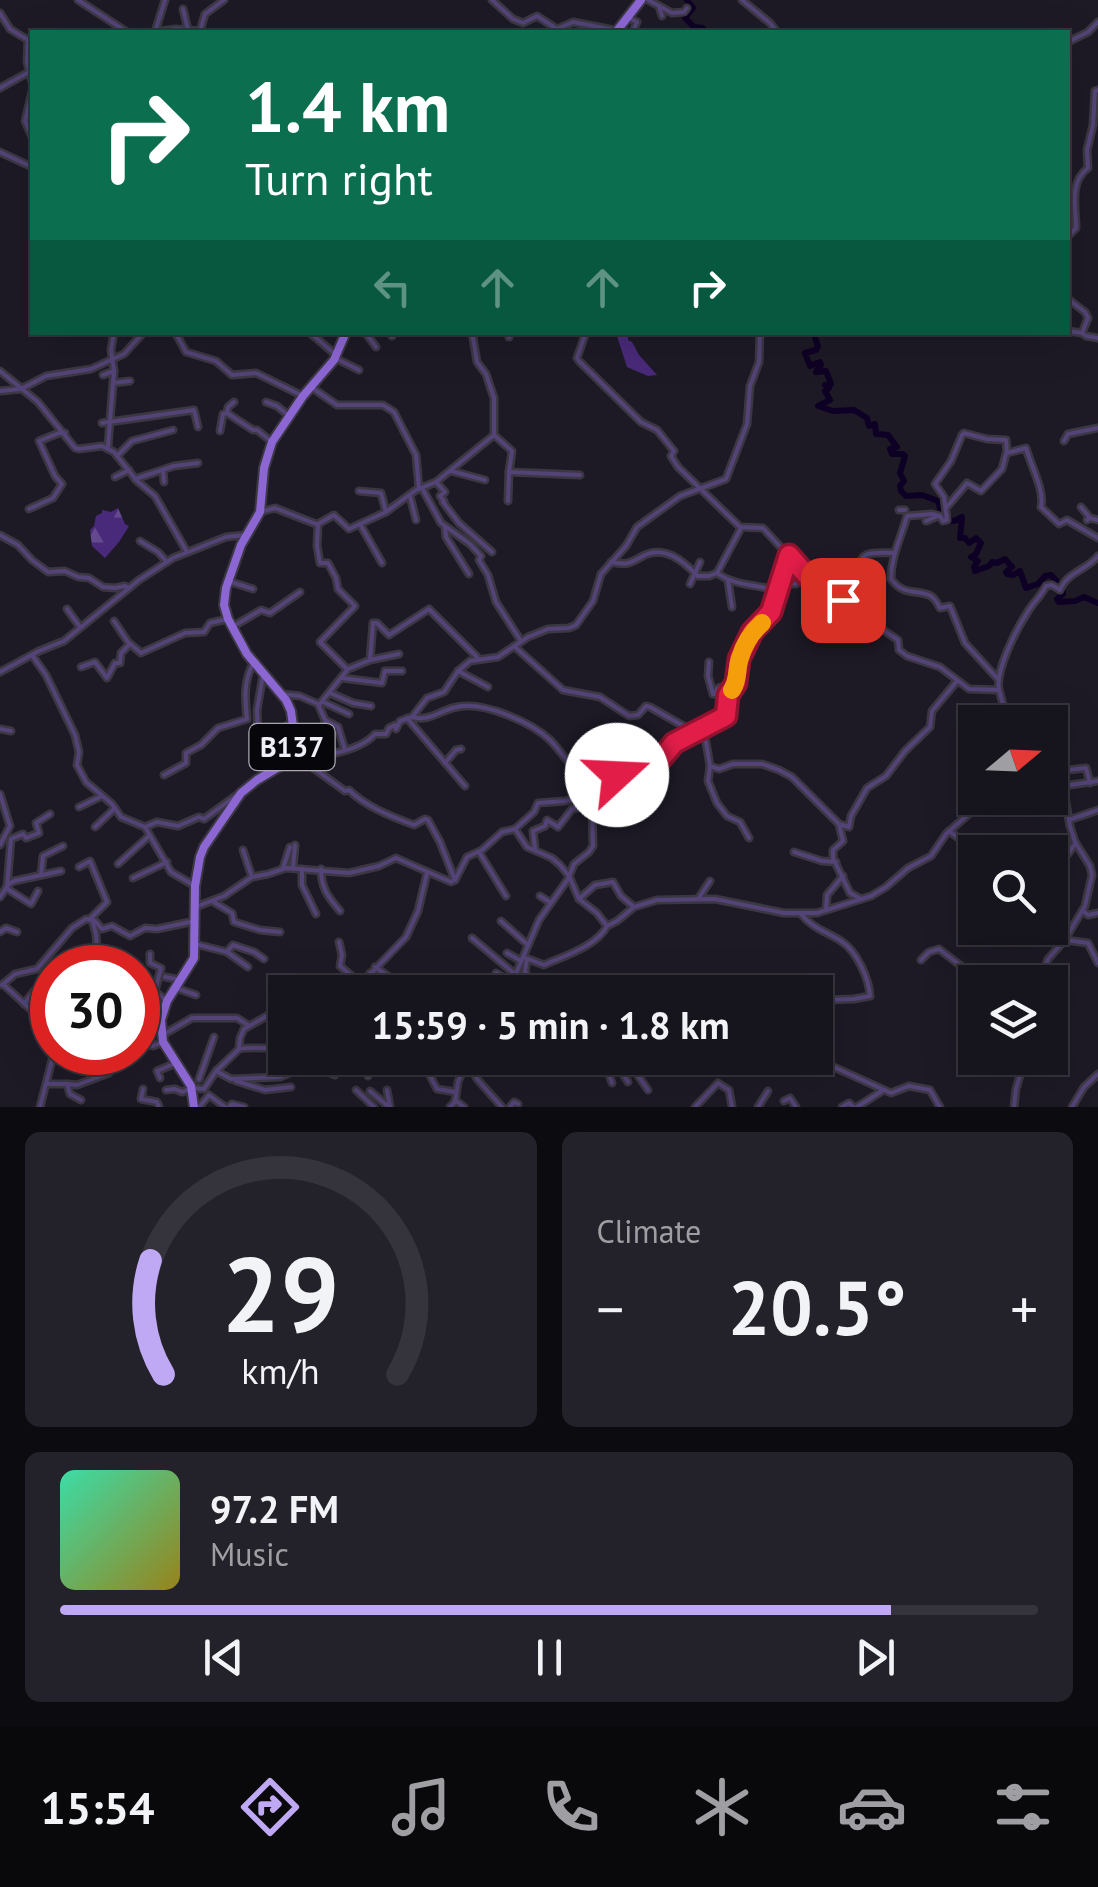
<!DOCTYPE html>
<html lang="en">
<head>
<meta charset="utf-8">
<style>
	body { margin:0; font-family:"PT Sans",sans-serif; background:#232129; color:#f1f3f6; height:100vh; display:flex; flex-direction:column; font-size:38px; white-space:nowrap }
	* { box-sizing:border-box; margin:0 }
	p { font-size:32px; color:#9e9ea3 }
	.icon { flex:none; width:55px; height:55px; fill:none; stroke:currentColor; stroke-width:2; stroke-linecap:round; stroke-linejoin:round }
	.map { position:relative; height:1107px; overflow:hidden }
	.details { display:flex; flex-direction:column; gap:25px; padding:25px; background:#0c0b0f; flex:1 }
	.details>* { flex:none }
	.hud { position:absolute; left:30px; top:30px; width:1040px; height:305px; border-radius:0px; box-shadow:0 10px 40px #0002,0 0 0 2px #35333b; background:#0b6e4f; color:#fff; overflow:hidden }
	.needle { width:65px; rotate:71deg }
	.tools { position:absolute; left:958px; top:705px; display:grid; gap:20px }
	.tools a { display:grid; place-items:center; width:110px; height:110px; border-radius:0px; background:#16141c; box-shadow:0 10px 40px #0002,0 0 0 2px #35333b; font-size:50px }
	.speed { position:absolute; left:30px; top:945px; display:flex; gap:20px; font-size:50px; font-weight:700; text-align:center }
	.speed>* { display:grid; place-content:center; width:130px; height:130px; border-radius:50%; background:#16141c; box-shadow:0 10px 40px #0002,0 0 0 2px #35333b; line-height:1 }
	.speed .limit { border:15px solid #d22; background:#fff; color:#111 }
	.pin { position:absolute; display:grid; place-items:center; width:85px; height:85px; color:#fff; margin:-42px; border-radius:20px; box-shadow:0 5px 15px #0006 }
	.me { position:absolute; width:110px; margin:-55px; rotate:70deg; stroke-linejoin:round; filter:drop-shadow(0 0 8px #0008) }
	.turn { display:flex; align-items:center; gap:35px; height:210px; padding:0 50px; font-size:45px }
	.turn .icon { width:130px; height:130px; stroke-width:2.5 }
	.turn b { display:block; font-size:70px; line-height:85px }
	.lanes { display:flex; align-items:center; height:95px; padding:0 50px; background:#0003; justify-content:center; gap:50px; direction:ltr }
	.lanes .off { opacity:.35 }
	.big { font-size:75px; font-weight:800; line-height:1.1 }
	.details .card { flex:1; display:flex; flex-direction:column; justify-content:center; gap:15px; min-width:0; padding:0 35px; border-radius:15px; background:#232129 }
	.details .dial { align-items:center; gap:0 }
	.dial svg { height:260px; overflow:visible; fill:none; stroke:#35333b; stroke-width:7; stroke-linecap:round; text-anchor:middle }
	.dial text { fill:#f1f3f6; stroke:none }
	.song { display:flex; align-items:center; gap:30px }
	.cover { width:120px; height:120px; border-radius:15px; background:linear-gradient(135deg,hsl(160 70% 55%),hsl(50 70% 35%)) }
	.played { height:10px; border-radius:5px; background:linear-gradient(90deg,#bfa9f4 85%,#35333b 85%) }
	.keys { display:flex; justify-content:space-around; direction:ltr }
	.heat { display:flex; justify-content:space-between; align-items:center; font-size:55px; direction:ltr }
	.details .tiles { flex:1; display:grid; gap:25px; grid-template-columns:1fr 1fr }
	.card:last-child { grid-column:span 2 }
	.trip { position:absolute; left:268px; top:975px; width:565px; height:100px; border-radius:0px; background:#16141c; box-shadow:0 10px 40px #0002,0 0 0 2px #35333b; font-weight:800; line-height:100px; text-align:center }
	.menu { display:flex; height:160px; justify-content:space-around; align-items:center; background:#09080b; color:#9e9ea3 }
	.menu .icon { width:70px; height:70px }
	.menu .active { color:#bfa9f4 }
	.menu b { font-size:45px; color:#f1f3f6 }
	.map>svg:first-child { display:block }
	.forest { fill:url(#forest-firs) }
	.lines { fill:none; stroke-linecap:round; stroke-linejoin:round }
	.river { stroke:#0e0024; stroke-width:6 }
	.minor-casing { stroke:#3b3843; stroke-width:9 }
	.primary-casing { stroke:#3b3843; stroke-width:12 }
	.minor { stroke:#544377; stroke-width:4 }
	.primary { stroke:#8c66d3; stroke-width:8 }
	.route-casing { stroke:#92132f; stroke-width:25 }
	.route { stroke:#e11d48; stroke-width:18 }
	.slow { stroke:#f59e0b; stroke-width:18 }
	.labels { text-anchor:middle; stroke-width:8; stroke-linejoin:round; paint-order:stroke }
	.shield { fill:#07060b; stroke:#aaa8b0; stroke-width:2.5 }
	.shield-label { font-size:28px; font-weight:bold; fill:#f0eef7 }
</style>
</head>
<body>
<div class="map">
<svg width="1098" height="1107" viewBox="0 0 1098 1107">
	<defs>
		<pattern id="forest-firs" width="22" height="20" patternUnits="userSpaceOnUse" patternTransform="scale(2.5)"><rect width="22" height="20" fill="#492a7a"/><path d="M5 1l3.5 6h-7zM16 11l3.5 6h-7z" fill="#64498e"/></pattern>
	</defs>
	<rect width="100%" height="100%" fill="#1d1a26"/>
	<g class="forest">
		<path d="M616,333H628V340L632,342L639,355L657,375L648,376L627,367Z"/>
		<path d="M118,508L125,524L129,526L119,542L105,558L92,546L90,530L94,526L96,516L102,513V510L111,512Z"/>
	</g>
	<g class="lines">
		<g class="river">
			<path d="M687,0L693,8L685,18L694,27L703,28L704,32"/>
			<path d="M813,332L818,346L816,350L805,353L810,366L820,362L821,365L816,372L826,371L831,384L825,385L829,388L825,391L830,400L818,406L833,411L854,410L867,418L869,426L875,424L876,434L888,435L897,447L890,449L892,454H903L905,456L900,473L904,481L900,486L901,491L906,496L922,495L938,501L943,519L954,521L962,517L960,538H965L969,543L976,538L981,543L976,554L971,557L978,561L974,567L975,571L989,566L992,562L997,563L1005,559L1012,567L1006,572L1007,574L1013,575L1020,571L1026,588L1038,584L1045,576L1051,575L1063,588V594L1057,599L1059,602L1075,601L1084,597L1098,603"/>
		</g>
		<g class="minor-casing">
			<g id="minor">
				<path d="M78,0L127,32"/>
				<path d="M492,0L513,19L523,23L537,16L557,29L573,22L624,32"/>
				<path d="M648,0L672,13L684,12L687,8"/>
				<path d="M742,0L770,23L777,32"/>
				<path d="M659,6L662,16"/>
				<path d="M183,9L188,30"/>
				<path d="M0,13L10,29L28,40L27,62L32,82"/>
				<path d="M627,17L637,22L633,31"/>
				<path d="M154,32L176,29L200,31L205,14L224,0"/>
				<path d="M155,32L165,0"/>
				<path d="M1068,42L1088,32L1098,22"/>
				<path d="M0,88L29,72"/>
				<path d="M32,92L25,121L32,137"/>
				<path d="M0,152L32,167"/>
				<path d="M1068,236L1076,228C1076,207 1069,182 1088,168L1087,150L1093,125L1095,91L1098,90"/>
				<path d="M1068,299L1085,312L1088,318L1082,333L1086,336L1098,338"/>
				<path d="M1068,331L1082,333"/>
				<path d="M175,332L186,352L216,361L232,375L256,373L303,396"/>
				<path d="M309,332L336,355"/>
				<path d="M365,332L376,347"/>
				<path d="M389,332L392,336"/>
				<path d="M472,332L477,362L486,374L494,398V435L512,451L509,472L580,475"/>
				<path d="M509,332V337"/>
				<path d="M586,332L577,358L579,361L641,422L657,430L674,451L671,456L678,467L740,527L763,528L809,578L830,583L843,599L867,619L898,640L899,650L907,656L940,667L969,689L999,690L1008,722"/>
				<path d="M335,358L359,370"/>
				<path d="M0,371L38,402L75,448L79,449L102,446L114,452L137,481L155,496L187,552"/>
				<path d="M103,375L114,371"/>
				<path d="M113,383L130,381"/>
				<path d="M311,387L337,405H383L394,412L416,455L419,489"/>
				<path d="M0,391L21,389L46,376L91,369L124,354L144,332"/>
				<path d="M266,402L277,406L289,416"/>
				<path d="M227,413L228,407L234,402"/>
				<path d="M102,423L194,410L198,427"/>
				<path d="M220,431L223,414L227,413L253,430H257L272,442"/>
				<path d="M1064,441L1068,434L1098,428"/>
				<path d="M108,446L114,371L111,350L114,332"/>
				<path d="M117,456L132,441L173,430"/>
				<path d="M163,470L164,482"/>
				<path d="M451,471L485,480"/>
				<path d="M115,477L129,470"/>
				<path d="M135,479L174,466L198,463"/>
				<path d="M436,482L445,492L440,496L444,501"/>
				<path d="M422,488L441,523L470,544L481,556L479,560L488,575L496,602L521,641"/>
				<path d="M359,491L381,493L386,512"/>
				<path d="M410,496L416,520"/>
				<path d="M508,501L509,471"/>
				<path d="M443,502L459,523L492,552"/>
				<path d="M1081,507L1090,518"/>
				<path d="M946,508L967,483L981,491L1002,469L1006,454"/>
				<path d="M29,509L53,498L62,484L55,476L39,441L59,433H65"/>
				<path d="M899,510H905"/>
				<path d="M260,512L275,508L316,524"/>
				<path d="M1087,520L1090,518L1098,520"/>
				<path d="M926,521L938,516"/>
				<path d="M318,524L334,515L349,529L386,512L416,490L436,482L494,435"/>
				<path d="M318,524L317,546L320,563H328L336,578L338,589L355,606L320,642L347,669"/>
				<path d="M360,524L382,563"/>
				<path d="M445,527L446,537L469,574"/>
				<path d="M741,528L717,573C734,586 757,584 777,591"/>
				<path d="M0,535L18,545L32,560L48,572L65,571L78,577L89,578L103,587L115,588L125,586L129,588"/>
				<path d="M140,541L158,552L167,562"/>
				<path d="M611,562C626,565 629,564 641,557C664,544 682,560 698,576H709L717,573"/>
				<path d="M783,569L793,571L796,577"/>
				<path d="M228,581L253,589"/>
				<path d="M728,581L732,607"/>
				<path d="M780,582L796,584"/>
				<path d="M690,584L700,562"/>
				<path d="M834,587L847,585C867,556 854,551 894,553"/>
				<path d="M67,609L80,627"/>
				<path d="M114,621L128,642L141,653L185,633L204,632L210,623L228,619"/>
				<path d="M232,627L261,610L270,613L300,592"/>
				<path d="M514,646L563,690L600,697L629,716L638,715L646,706L650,707L694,732"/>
				<path d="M32,655L46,675L75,735L79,752L77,765L86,782L112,804L121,817L145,827L171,872L195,886"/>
				<path d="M370,660L373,623H377L389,635L429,609L477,657"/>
				<path d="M709,662L708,676L713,694H716L717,689L721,687L730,692"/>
				<path d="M81,667L95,662L107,678L115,663H120L121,653L130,644"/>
				<path d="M458,671L488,687"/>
				<path d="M0,672L39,651L64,641L139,580L173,558L226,537L245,535"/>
				<path d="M263,675L257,710L258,741L290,724"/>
				<path d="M342,678L382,683L385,671H402"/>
				<path d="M997,678L965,643L950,606L940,608C938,604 934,597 929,595C914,589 904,596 891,579C891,556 901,538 907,516L932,514L940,516L943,521L947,520L944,497L935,484L951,461L962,435L964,433L987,439L1006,440L1007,453L1026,448C1031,466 1045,491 1041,507L1059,524L1067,520L1098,538"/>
				<path d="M999,690C995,671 1016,630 1027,613C1033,602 1040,598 1046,586L1052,585L1060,590C1067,572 1087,570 1098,556"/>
				<path d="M330,693L353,703L371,706"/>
				<path d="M282,694L300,696L318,704L325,720L338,727L345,750"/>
				<path d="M323,702L349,714"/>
				<path d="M319,705L348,669L370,660L399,654"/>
				<path d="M412,717C430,722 440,710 457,707C483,701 531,722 550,740C560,750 566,761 576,770L579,797H583L629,768L660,760L674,743L727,716L728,695L736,683L739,659L753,632L771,612L788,556"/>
				<path d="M407,718L465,786"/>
				<path d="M0,729L11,731"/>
				<path d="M699,732L706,742L710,766L719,769L733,764H762L779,770L792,777L839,824L843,841L833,850V858L850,893L861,899"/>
				<path d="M292,755C316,759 359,752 375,734H386L389,728L395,725L396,729L400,721L412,717L427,698L444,692L458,671L470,661L498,657L528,637L548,629L569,628L576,625L593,601L601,574L626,546L637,527L680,496L726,479L747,424L750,386L759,362L760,332"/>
				<path d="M295,755L326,722"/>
				<path d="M301,759L345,791L349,790C366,807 393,817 414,825L425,819L428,820L440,842L455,880"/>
				<path d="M445,763L456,750L461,749"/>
				<path d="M710,766L708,781L717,803L727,816L740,822L749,838"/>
				<path d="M1050,772L1086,768L1090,783"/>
				<path d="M1050,773L1056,788L1063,786"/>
				<path d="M164,775L186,763V753L201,745L218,728L247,719C245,699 243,681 254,662"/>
				<path d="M0,794L10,826L0,845"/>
				<path d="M79,807L102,796"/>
				<path d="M1069,820L1098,810"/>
				<path d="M839,824L849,827L851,816L867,788L886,776L905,751L930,727L932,711L957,681"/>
				<path d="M95,827L115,808"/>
				<path d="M145,827L157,822L178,826L199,817L204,819L237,795"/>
				<path d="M515,829L527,847L552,858L560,865L569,876L579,899L597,913L607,926L617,921L634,907L657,900L715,899L784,913H817L871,896L886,887L908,868L931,856L946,834L971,812L1022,798"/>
				<path d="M949,831L978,852"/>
				<path d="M535,849L533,831L545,826L547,820L558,827L572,809L592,805"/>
				<path d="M243,850L252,877"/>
				<path d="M479,852L506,896"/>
				<path d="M794,852L822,861L836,862"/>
				<path d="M1067,855L1076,843"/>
				<path d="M118,864L149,836"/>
				<path d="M79,867L90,861L107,902L90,919"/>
				<path d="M283,868L290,847"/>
				<path d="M293,868L295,845"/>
				<path d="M302,869V885L316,914"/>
				<path d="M321,869C321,888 328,897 340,911"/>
				<path d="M41,875L43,856L63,846"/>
				<path d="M133,878L167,862"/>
				<path d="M455,880L467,857L482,850L502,832L515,829L534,812L538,803L565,801L579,797"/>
				<path d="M7,887L11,839L23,834L26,838L39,833L36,823L50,814"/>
				<path d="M6,888L31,904L38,891"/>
				<path d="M540,896L551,903"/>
				<path d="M0,897L9,884L14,881L61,871"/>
				<path d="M579,899L595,885L613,882L621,896L634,907"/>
				<path d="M698,899L710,881"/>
				<path d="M212,901L232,913L234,922L260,930L280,932"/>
				<path d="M198,906L224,896L252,877L268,874L286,868L349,873L379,866L396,858L451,882L455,880"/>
				<path d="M826,910L827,895L843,876"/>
				<path d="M1083,911L1088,915L1098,913"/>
				<path d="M801,914C812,928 827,932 841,941C857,951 869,979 870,996L854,999L826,1000L823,1010L824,1037L815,1045"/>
				<path d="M501,921L528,945"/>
				<path d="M1047,928L1063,940"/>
				<path d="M0,932L6,928L17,932"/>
				<path d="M472,938L516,975"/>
				<path d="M1065,940L1088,943L1098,963"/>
				<path d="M339,942L342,955L340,966L359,982"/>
				<path d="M195,944L227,952L248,967"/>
				<path d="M227,952L233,945L254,952L264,959"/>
				<path d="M507,953L521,961"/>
				<path d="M150,954V963L161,968L155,991"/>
				<path d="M523,957L544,965C564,956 597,946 607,926"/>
				<path d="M921,960L929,952L939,949L982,982"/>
				<path d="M375,967L392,979"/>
				<path d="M71,968L97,952L96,934L92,919"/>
				<path d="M370,973L374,992"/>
				<path d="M496,973L511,982"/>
				<path d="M165,977L182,980"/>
				<path d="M142,981L167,1001"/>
				<path d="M1039,982L1048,959L1064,941L1085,906L1092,875L1090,866L1075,842L1070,826L1063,786L1098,781"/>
				<path d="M512,983L529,981L525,971L527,959"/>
				<path d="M2,985L15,974L37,969L72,928L86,919L95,921L102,929L112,926L130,936L145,928L157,929L195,921"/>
				<path d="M5,986L52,1029"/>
				<path d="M176,988L196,995"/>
				<path d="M353,992L406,937L418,911L427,873"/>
				<path d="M504,992L514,978L539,920L568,879L574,864L589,852L593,846L592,801L589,793"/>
				<path d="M24,1004L34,991L52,980"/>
				<path d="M166,1033L192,1018H237L248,1025"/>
				<path d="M138,1041L153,1046L163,1042"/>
				<path d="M239,1049C255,1046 269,1050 285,1047"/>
				<path d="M81,1052L90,1056L88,1059L91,1062"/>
				<path d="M321,1058L328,1072L335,1075"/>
				<path d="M470,1058L498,1066"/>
				<path d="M603,1058L612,1083"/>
				<path d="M626,1058L648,1090"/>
				<path d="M814,1058L891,1093L909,1086L930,1090L940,1107"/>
				<path d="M467,1064L471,1066L477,1079L502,1107"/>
				<path d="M606,1065L621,1071L628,1082"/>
				<path d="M647,1069L651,1058"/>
				<path d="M216,1071L239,1049L240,1038L244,1029L272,1013L285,1016"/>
				<path d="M428,1072L437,1089L456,1092"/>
				<path d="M368,1076L377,1058"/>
				<path d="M160,1078L157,1071L176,1063"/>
				<path d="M199,1079L214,1037"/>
				<path d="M236,1081L265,1090L291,1087"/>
				<path d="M47,1084H67L70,1094L81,1100"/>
				<path d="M67,1084L77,1085L109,1073"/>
				<path d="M143,1089L141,1099L157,1102L159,1107"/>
				<path d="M166,1090L175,1089L182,1092L192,1088L204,1089L216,1071L231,1079L280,1077L292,1072L299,1061L306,1058"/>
				<path d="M356,1090L374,1107"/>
				<path d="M387,1090L390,1107"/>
				<path d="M370,1091L389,1107"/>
				<path d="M455,1100L464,1107"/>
				<path d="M784,1101L790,1098L796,1107"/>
				<path d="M200,1106L209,1095L225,1107"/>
				<path d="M40,1107L54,1052"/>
				<path d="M229,1107L232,1104L244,1107"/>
				<path d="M450,1107L455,1102L458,1082L468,1058"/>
				<path d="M510,1107L514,1102L518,1104"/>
				<path d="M695,1107L718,1083L729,1090L732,1107"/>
				<path d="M758,1107L768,1091"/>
				<path d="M842,1107L849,1103L853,1107"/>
				<path d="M857,1107L882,1091"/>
				<path d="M1014,1107L1016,1089L1025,1058"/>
				<path d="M1072,1107L1084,1087L1098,1074"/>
			</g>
		</g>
		<g class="primary-casing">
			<g id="primary">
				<path d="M616,32L641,0"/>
				<path d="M194,1107L191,1086L163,1042L161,1020L167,1001L194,958L195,886L200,857L204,847L241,793L257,780L282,765L291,755L294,734L291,711L286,700L247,654L228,619L224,605L226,588L241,545L260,512L264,468L272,442L303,396L334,360L346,332"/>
			</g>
		</g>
		<use href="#minor" class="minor"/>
		<use href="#primary" class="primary"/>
	</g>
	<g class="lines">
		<g class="route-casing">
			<path id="route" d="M617,775L629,768L660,760L674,743L726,716L728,695L736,683L739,659L752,632L771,612L789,555L809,578L830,583L843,600"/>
		</g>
		<use href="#route" class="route"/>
		<path class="slow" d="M732,690C739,679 736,669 740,658C744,644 752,632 762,623"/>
	</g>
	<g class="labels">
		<rect class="shield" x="249.5" y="724" width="85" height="46" rx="8"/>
		<g class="shield-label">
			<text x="292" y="757">B137</text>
		</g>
	</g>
</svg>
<div class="tools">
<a><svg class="needle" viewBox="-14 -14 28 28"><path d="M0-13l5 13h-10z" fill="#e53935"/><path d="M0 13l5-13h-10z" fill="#9e9ea3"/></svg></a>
<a><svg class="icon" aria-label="search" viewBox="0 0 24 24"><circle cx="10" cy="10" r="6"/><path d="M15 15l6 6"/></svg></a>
<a><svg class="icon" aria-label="layers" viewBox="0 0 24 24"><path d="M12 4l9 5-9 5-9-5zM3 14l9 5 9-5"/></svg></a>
</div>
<div class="speed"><div class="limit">30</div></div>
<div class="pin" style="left:843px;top:600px;background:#d93025"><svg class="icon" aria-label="arrive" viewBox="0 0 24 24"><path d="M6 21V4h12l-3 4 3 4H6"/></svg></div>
<svg class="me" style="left:617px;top:775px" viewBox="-20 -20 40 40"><circle r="19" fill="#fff"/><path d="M0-13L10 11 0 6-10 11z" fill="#e11d48"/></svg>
<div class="trip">15:59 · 5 min · 1.8 km</div>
<div class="hud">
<div class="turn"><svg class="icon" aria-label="right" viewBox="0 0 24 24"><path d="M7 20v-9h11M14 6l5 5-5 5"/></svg><div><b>1.4 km</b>Turn right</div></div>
<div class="lanes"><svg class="icon off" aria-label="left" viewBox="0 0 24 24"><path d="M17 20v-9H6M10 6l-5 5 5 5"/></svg><svg class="icon off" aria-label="ahead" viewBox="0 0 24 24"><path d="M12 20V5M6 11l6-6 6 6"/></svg><svg class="icon off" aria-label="ahead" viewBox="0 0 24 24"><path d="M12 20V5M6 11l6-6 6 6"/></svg><svg class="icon" aria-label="right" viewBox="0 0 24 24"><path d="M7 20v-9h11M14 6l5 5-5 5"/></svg></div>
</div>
</div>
<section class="details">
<div class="tiles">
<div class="card dial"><svg viewBox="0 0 100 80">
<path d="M14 69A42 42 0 1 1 86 69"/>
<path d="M14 69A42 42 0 0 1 10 34" stroke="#bfa9f4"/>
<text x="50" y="56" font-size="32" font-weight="700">29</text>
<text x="50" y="72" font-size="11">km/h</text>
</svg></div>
<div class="card"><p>Climate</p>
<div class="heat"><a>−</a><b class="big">20.5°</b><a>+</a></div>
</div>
<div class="card">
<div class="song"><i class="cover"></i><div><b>97.2 FM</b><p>Music</p></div></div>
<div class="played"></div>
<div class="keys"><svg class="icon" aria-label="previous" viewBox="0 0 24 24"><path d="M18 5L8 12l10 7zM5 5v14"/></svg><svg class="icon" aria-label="pause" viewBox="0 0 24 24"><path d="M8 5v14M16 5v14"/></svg><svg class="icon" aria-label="next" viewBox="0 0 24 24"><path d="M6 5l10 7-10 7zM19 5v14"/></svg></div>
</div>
</div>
</section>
<nav class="menu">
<b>15:54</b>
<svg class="icon active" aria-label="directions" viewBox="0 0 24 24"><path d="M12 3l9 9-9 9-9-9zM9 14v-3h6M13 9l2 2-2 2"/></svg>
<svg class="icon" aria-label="music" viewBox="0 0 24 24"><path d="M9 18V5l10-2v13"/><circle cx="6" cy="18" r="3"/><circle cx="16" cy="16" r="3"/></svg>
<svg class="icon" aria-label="phone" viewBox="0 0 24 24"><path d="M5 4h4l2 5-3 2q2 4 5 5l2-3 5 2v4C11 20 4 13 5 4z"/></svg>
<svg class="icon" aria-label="climate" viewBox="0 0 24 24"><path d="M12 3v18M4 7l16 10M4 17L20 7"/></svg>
<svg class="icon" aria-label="car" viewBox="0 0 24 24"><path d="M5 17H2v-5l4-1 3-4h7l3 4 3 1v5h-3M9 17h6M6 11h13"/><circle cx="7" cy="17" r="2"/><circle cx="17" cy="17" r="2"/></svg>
<svg class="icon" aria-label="filters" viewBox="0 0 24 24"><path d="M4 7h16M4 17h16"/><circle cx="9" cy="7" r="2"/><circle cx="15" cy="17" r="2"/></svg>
</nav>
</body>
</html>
